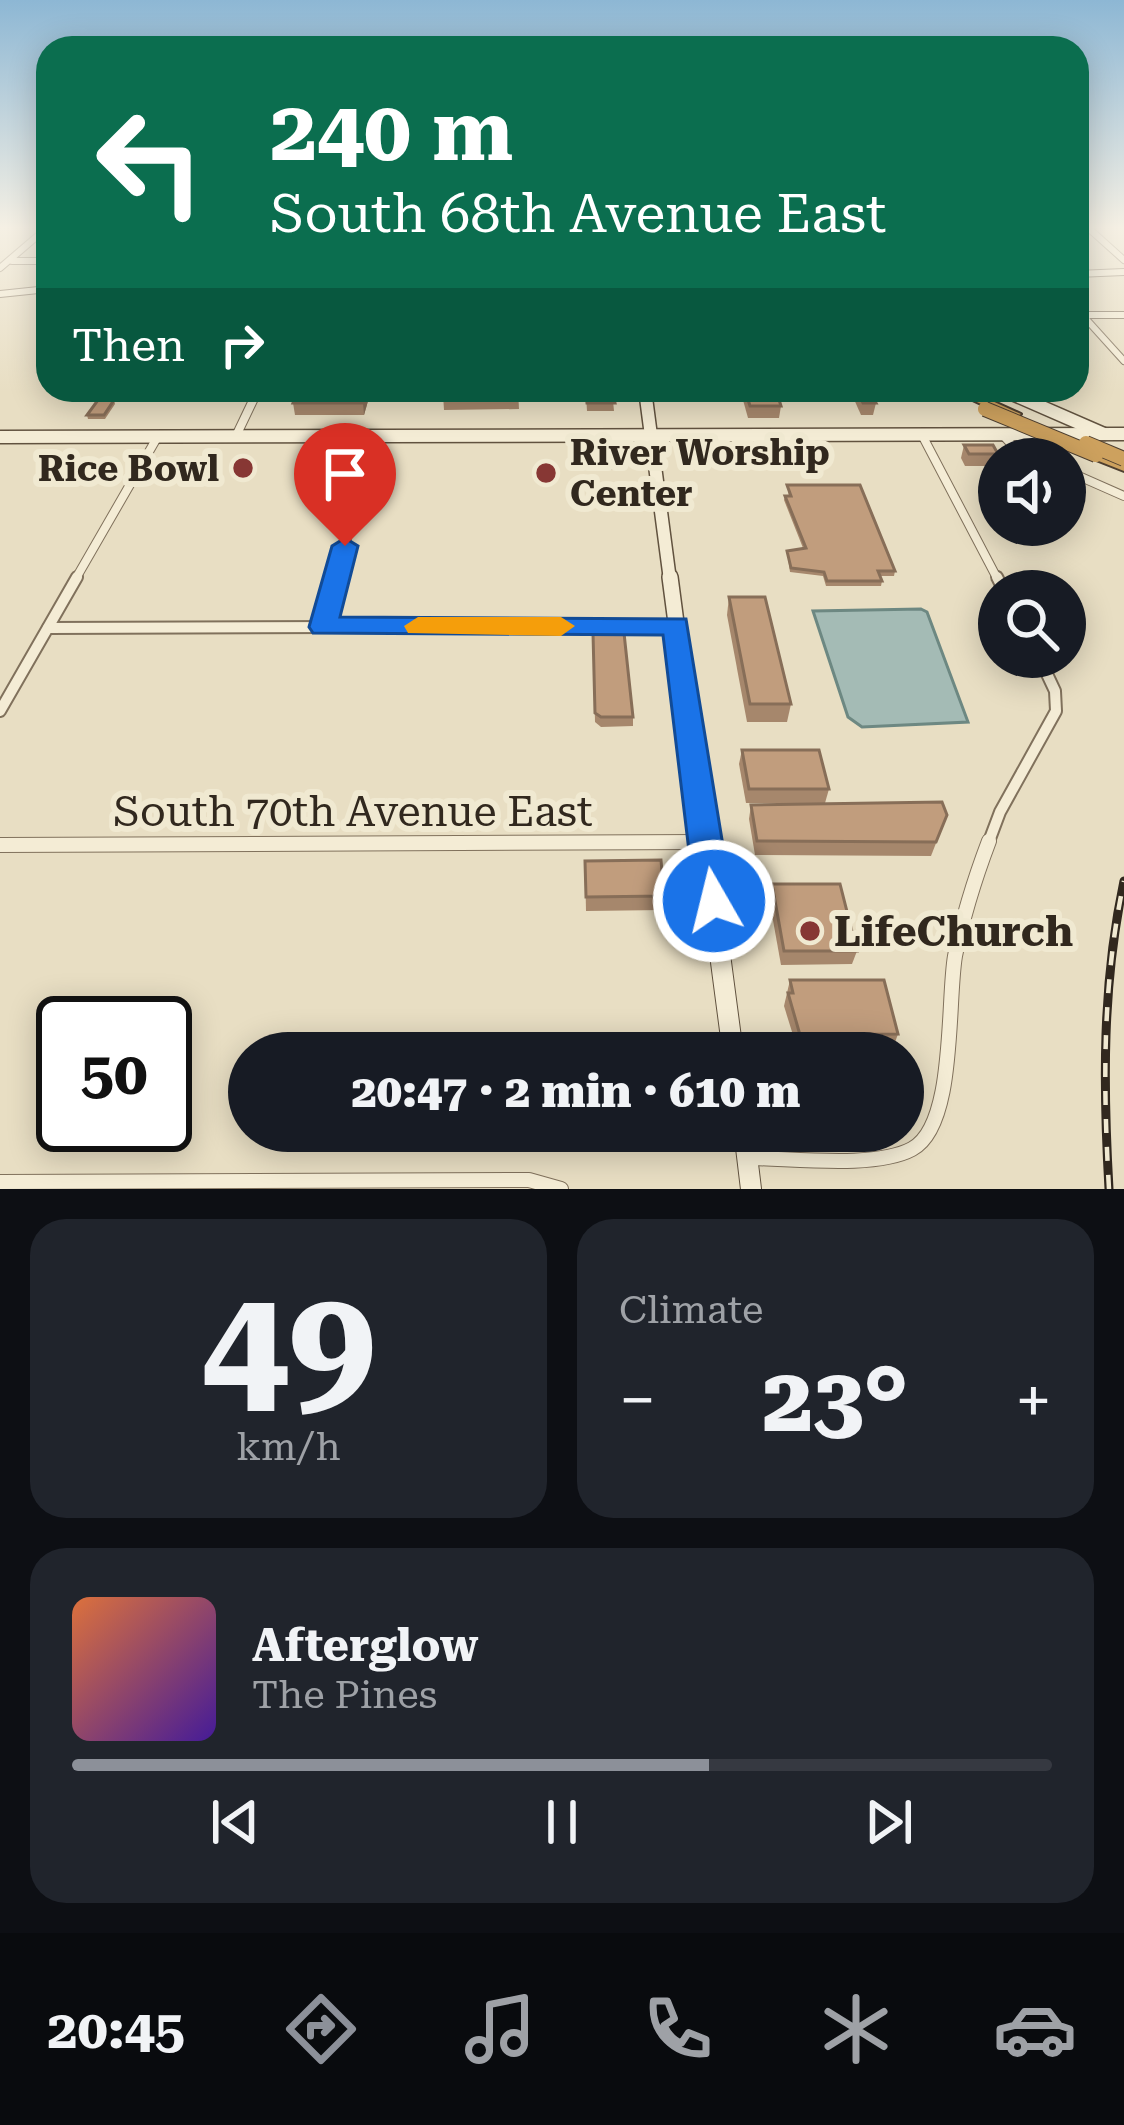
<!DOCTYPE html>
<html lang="en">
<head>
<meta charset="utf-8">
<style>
	body { margin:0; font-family:"Roboto Serif",serif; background:#20242c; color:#f1f3f6; height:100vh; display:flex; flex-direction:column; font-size:45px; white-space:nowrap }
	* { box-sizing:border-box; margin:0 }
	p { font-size:39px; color:#9ea1a6 }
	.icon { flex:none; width:66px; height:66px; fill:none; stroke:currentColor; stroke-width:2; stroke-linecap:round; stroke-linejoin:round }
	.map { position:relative; height:1189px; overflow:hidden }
	.drawer { display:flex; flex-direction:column; gap:30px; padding:30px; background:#0d0f14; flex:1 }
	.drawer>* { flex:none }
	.hud { position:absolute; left:36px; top:36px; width:1053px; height:366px; border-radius:36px; box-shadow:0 6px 30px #0003; background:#0b6e4f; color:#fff; overflow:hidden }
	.buttons { position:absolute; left:978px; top:438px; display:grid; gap:24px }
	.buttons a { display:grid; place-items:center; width:108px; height:108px; border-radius:50%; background:#171b24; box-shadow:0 6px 30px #0003; font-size:60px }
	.speed { position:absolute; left:36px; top:996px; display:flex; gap:24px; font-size:60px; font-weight:700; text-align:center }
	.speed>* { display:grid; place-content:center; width:156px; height:156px; border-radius:50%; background:#171b24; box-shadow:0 6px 30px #0003; line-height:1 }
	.speed .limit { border:6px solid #111; border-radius:18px; background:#fff; color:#111 }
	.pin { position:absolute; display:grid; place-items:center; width:102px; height:102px; color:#fff; margin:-123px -51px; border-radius:50% 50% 50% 0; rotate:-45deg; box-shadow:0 0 12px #0007 }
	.pin .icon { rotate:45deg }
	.me { position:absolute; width:132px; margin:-66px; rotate:352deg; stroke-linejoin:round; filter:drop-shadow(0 0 9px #0008) }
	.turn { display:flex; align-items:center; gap:42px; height:252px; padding:0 36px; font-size:54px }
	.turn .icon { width:156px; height:156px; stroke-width:2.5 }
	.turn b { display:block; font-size:84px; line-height:102px }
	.then { display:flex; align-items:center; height:114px; padding:0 36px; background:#0003; gap:24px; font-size:45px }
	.big { font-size:90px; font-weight:800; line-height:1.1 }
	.drawer .widget { flex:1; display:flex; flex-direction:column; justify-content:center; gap:18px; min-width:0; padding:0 42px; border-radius:36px; background:#20242c }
	.drawer .dial { align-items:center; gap:0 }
	.dial b { font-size:156px; line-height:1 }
	.song { display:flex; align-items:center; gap:36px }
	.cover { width:144px; height:144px; border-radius:18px; background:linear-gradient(135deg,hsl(20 70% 55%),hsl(260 70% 35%)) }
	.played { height:12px; border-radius:6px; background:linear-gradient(90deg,#8c9099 65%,#363941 65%) }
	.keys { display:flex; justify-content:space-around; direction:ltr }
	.heat { display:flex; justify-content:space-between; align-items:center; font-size:66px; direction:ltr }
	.drawer .tiles { flex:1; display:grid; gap:30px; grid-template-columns:1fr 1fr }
	.widget:last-child { grid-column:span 2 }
	.trip { position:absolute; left:228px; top:1032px; width:696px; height:120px; border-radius:60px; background:#171b24; box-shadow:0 6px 30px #0003; font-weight:800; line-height:120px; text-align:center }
	.tab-bar { display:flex; height:192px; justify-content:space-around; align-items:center; background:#090b0e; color:#9ea1a6 }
	.tab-bar .icon { width:84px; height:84px }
	.tab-bar .current { color:#8c9099 }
	.tab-bar b { font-size:54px; color:#f1f3f6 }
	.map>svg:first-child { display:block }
	.water { fill:#a4bbb5; stroke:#6d8882; stroke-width:3 }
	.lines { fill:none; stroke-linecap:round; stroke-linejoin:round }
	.minor-far3-casing { stroke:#80715c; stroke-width:8 }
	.minor-far2-casing { stroke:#80715c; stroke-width:10 }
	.minor-far1-casing { stroke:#80715c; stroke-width:14 }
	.minor-casing { stroke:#80715c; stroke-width:16 }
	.secondary-far2-casing { stroke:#61523f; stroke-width:15 }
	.secondary-far1-casing { stroke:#61523f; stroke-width:18 }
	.secondary-casing { stroke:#61523f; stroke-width:22 }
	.motorway-casing { stroke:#4e3f30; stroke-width:4 }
	.minor-far3 { stroke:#f4ecd5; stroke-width:6 }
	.minor-far2 { stroke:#f4ecd5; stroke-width:8 }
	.minor-far1 { stroke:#f4ecd5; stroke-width:10 }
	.minor { stroke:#f4ecd5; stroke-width:14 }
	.secondary-far2 { stroke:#f4ecd5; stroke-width:12 }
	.secondary-far1 { stroke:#f4ecd5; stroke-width:15 }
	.secondary { stroke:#f4ecd5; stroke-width:20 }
	.motorway { fill:#cda15e; fill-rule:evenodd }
	.rail-casing { stroke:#31281e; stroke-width:9 }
	.rail { stroke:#f0e9d1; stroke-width:4.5; stroke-dasharray:14; stroke-linecap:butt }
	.motorway-bridge-casing { stroke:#4e3f30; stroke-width:16; stroke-linecap:butt }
	.motorway-bridge { stroke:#cda15e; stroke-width:14 }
	.wall { fill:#a6876c }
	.shaded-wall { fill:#876e58 }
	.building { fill:#c19d7d; stroke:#876e58; stroke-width:3 }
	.route { fill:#1a73e8; stroke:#114b97; stroke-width:3 }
	.slow { fill:#f59e0b }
	.poi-dot { fill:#873734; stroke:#f0e9d1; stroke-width:4.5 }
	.labels { text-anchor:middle; stroke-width:12; stroke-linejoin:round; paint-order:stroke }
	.poi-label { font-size:36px; font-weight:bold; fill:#31281e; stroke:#f0e9d1; text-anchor:start }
	.near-street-label { font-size:42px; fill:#31281e; stroke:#f0e9d1 }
	.near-poi-label { font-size:42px; font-weight:bold; fill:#31281e; stroke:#f0e9d1; text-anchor:start }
</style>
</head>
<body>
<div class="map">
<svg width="1124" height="1189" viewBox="0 0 1124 1189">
	<rect width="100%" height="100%" fill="#e8dec3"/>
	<path class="water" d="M921,609L927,612L968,722L862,727L848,717L813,611Z"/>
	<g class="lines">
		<g class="minor-far3-casing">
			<g id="minor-far3">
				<path d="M1086,226L1124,260"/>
				<path d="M12,261H48"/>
				<path d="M0,268L48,227"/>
				<path d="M1077,274L1124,272"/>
				<path d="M0,294L48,289"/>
				<path d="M1077,309L1124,361"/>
				<path d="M1082,315H1124"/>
			</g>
		</g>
		<g class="minor-far2-casing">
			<g id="minor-far2">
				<path d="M1002,434L1013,446L1040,459"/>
				<path d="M922,435L998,580"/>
				<path d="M236,436L258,390"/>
				<path d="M1065,470L1124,496"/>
				<path d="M75,580L158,436"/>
				<path d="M336,580L374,436"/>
			</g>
		</g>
		<g class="minor-far1-casing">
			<g id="minor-far1">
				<path d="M997,577L1004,591"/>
				<path d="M323,627L336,577"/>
				<path d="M48,628L676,626"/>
				<path d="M0,711L77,577"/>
				<path d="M302,844L706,842"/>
				<path d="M988,844L1000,812L1056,711L1055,691L1039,657"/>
			</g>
		</g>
		<g class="minor-casing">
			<g id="minor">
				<path d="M0,845L706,842"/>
				<path d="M747,1158C791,1158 875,1169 912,1149C956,1126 947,1002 955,956C963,916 975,878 989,841"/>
				<path d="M0,1182L529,1180L561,1189"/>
			</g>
		</g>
		<g class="secondary-far2-casing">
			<g id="secondary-far2">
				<path d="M645,390L670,580"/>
				<path d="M1003,390L1104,434"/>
				<path d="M0,437L1124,434"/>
			</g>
		</g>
		<g class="secondary-far1-casing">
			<path id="secondary-far1" d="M670,577L705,844"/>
		</g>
		<g class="secondary-casing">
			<g id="secondary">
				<path d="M705,841L733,1053"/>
				<path d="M744,1131L751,1189"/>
			</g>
		</g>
		<g class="motorway-casing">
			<g id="motorway">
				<path d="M951,390H968L1021,414L1014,418L1009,417Z"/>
				<path d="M1096,451L1124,462V471L1091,458V452Z"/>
			</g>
		</g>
		<use href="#minor-far3" class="minor-far3"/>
		<use href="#minor-far2" class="minor-far2"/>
		<use href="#minor-far1" class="minor-far1"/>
		<use href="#minor" class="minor"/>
		<use href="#secondary-far2" class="secondary-far2"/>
		<use href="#secondary-far1" class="secondary-far1"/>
		<use href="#secondary" class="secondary"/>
		<use href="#motorway" class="motorway"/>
		<g class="rail-casing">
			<path id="rail" d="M1109,1189C1103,1085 1102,984 1124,881"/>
		</g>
		<use href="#rail" class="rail"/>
		<g class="motorway-bridge-casing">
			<g id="motorway-bridge">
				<path d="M985,409L1096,455"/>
				<path d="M1086,443L1124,459"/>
			</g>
		</g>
		<use href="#motorway-bridge" class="motorway-bridge"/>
	</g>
	<g class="wall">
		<path d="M518,390L519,409L444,410L443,394Z"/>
		<path d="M580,390H612L614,411H587L586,394H580Z"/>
		<path d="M744,390H776L781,406L779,418H748L743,400Z"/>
		<path d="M855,390H869L876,403L873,415H861L853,397Z"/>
		<path d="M114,400L115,404L105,419H88L87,415Z"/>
		<path d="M368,401L364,415H295L293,403Z"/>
		<path d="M964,445L998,454L994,466H965L961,458Z"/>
		<path d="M597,453H613L614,470H597Z"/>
		<path d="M787,485L895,571L894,576H880L882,581L881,586H826L823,576L790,572L787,551L803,548L784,500L785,496H789Z"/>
		<path d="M729,597L791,704L787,722H747L727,615Z"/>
		<path d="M593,633L633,717V726L601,727L595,722Z"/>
		<path d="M742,750L829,789L825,803H746L739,764Z"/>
		<path d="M751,805L947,815L931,856L755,855L749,819Z"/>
		<path d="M585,861L664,896L663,910L586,911Z"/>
		<path d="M772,884L857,951L852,964L781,965L769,898Z"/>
		<path d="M790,980L898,1034L893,1048H797L784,1006Z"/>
	</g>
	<path class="shaded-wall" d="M367,390L368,401L364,415L363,403Z"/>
	<g class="building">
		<path d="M298,390H367L363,403H293Z"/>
		<path d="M443,390H518V393L443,394Z"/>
		<path d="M586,390H612L615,403H587Z"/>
		<path d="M745,390H776L781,406H750Z"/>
		<path d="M857,390H869L876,403H863Z"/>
		<path d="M98,400H114L104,415H87Z"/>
		<path d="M964,445H993L998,454H969Z"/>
		<path d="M597,453H613L614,462H597Z"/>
		<path d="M787,485H860L895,571H878L882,581H827L824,572L791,568L787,551L806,548L785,496H791Z"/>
		<path d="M729,597H765L791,704H750Z"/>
		<path d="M593,633H624L633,717H601L595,713Z"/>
		<path d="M742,750H819L829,789H749Z"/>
		<path d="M942,802L947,815L936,842L757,841L751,805Z"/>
		<path d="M661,860L664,896L586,897L585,861Z"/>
		<path d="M772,884H840L857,951H784Z"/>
		<path d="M790,980H884L898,1034L800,1035L788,993H793Z"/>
	</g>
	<linearGradient id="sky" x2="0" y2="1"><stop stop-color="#8db7d4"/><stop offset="0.58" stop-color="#f5f0e4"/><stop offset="1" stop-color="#f5f0e4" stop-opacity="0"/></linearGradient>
	<rect width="1124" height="392" fill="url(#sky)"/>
	<path class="route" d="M345,538L358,546L340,617L686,619L732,901L727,912L714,916L701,912L695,901L663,635L313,633L309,627L332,546Z"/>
	<path class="slow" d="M418,617H561L575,626L561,636L408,633L404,626Z"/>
	<g class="poi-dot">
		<circle cx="243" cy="468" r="12"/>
		<circle cx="546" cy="473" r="12"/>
		<circle cx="810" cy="931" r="12"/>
	</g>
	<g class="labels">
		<g class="poi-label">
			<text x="570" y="465">River Worship<tspan x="570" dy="41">Center</tspan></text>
			<text x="219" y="481" text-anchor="end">Rice Bowl</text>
		</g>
		<g class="near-street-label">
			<text x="353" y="826">South 70th Avenue East</text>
		</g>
		<g class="near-poi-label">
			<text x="834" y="946">LifeChurch</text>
		</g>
	</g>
</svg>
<div class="buttons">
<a><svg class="icon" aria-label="sound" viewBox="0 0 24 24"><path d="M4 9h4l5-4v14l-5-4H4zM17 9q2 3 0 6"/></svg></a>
<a><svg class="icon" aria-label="search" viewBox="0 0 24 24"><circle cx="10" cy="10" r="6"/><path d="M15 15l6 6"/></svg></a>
</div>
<div class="speed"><div class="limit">50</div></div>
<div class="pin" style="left:345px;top:546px;background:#d93025"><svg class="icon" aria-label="arrive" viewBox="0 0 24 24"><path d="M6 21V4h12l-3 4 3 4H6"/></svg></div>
<svg class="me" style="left:714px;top:901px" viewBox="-20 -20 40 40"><circle r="17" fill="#1a73e8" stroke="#fff" stroke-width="3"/><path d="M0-11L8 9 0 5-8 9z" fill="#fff"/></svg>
<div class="trip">20:47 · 2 min · 610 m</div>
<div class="hud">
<div class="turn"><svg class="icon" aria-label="left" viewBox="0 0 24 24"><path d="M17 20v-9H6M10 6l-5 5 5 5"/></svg><div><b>240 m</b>South 68th Avenue East</div></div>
<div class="then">Then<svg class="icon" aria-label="right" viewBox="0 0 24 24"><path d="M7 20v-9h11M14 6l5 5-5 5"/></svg></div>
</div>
</div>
<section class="drawer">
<div class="tiles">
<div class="widget dial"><b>49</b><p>km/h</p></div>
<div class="widget"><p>Climate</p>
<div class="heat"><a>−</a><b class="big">23°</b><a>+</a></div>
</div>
<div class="widget">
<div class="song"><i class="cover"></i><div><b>Afterglow</b><p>The Pines</p></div></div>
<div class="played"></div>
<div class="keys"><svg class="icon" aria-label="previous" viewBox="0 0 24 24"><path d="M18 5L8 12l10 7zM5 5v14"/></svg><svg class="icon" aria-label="pause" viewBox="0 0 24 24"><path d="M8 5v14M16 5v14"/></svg><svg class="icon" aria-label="next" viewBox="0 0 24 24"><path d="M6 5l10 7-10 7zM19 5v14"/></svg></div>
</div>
</div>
</section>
<nav class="tab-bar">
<b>20:45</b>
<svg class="icon current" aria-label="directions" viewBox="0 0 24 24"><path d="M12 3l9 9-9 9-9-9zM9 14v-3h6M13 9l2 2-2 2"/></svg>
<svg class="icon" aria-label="music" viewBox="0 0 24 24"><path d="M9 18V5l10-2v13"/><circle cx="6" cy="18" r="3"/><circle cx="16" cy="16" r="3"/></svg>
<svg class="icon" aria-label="phone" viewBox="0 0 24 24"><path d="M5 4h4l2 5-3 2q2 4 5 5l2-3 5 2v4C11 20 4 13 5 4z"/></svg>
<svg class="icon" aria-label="climate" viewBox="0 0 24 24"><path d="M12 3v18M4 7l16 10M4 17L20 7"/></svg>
<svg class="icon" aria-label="car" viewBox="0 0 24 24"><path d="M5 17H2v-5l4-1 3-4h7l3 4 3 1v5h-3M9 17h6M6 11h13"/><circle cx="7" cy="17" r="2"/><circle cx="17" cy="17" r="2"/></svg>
</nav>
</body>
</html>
